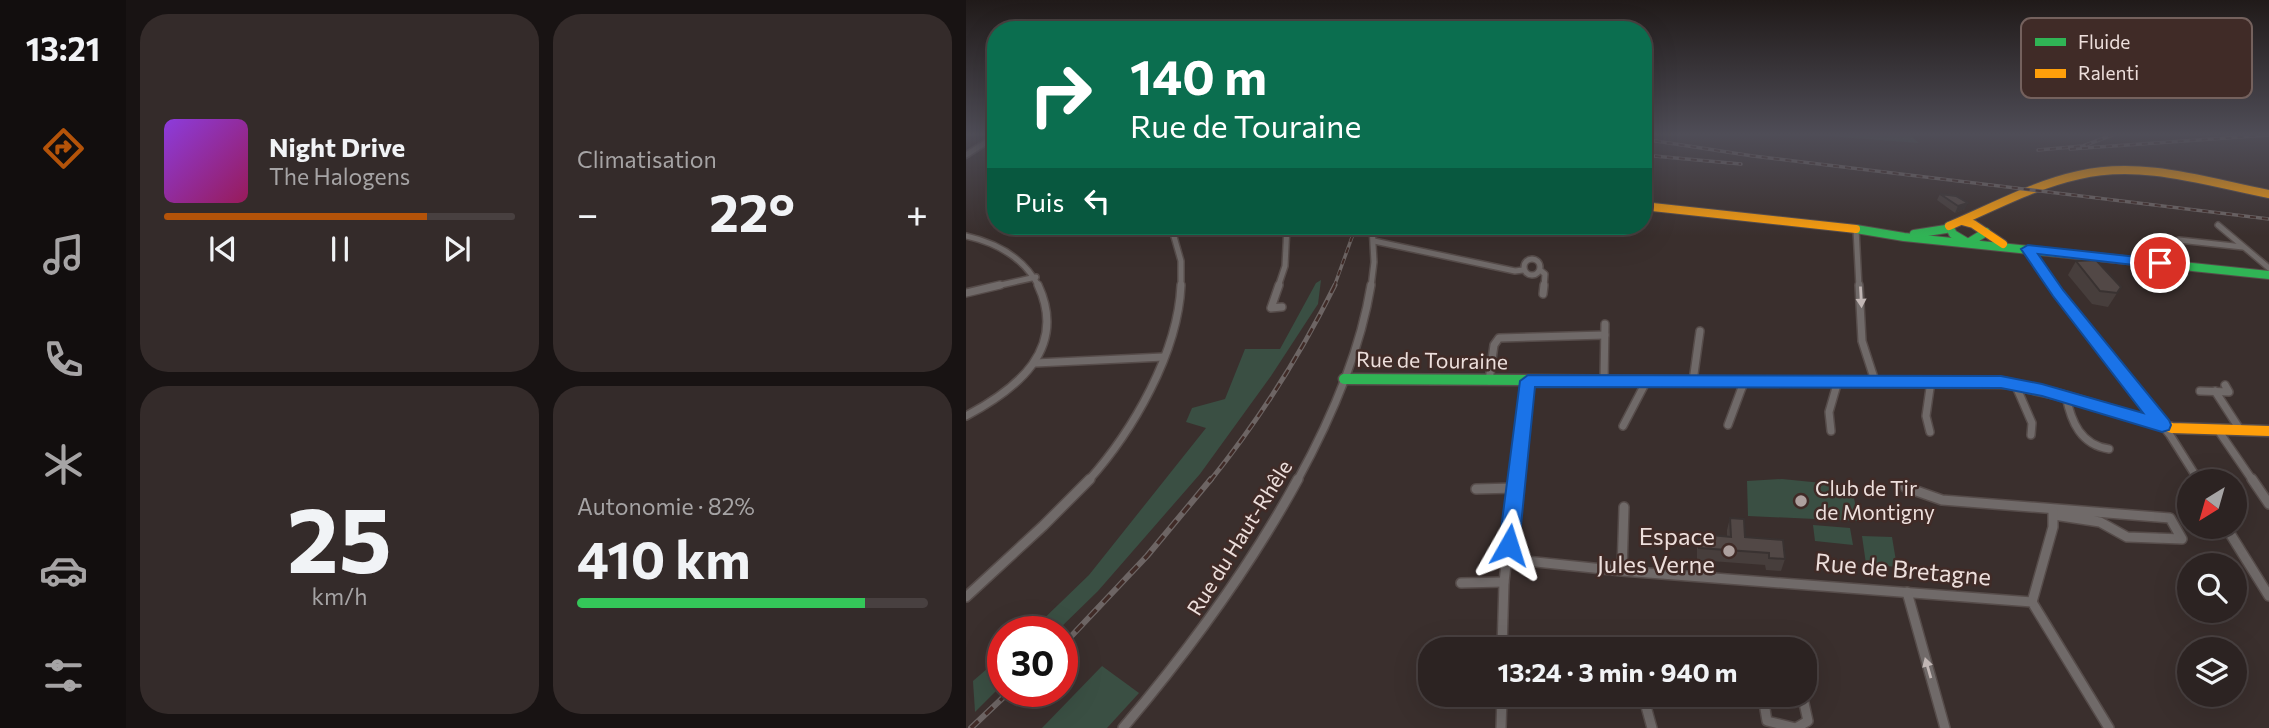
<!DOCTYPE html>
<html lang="fr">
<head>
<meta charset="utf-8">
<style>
	body { margin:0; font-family:Commissioner,sans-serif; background:#342b2a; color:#f1f3f6; height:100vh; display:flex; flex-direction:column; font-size:26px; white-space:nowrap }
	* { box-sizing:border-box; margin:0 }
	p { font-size:23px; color:#a6a4a5 }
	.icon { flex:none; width:38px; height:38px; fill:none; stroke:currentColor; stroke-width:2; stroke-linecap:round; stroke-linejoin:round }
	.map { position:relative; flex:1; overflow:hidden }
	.side { display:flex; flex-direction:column; gap:14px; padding:14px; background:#181313; width:840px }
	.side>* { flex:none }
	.hud { position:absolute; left:21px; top:21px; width:665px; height:214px; border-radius:28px; box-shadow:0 7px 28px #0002,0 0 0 2px #484040; background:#0b6e4f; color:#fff; overflow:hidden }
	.needle { width:46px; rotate:217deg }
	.buttons { position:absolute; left:1211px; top:469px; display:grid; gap:14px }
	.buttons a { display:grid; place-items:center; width:70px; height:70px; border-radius:50%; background:#2c2322; box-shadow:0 7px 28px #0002,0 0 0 2px #484040; font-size:35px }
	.speed { position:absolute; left:21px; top:616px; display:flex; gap:14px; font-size:35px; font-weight:700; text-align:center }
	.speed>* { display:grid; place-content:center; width:91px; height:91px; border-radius:50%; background:#2c2322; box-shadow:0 7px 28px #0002,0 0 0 2px #484040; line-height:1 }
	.speed .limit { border:10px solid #d22; background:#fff; color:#111 }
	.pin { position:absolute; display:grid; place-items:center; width:60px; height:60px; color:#fff; margin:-30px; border:4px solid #fff; border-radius:50%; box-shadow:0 2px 7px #0007 }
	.me { position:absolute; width:77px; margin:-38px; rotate:6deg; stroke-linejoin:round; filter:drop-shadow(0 0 5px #0008) }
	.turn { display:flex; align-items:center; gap:24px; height:147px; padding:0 28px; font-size:32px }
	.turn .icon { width:91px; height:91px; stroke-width:2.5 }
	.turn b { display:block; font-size:49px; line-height:60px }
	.then { display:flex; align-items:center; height:66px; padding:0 28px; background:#0003; gap:14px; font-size:26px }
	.big { font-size:52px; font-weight:700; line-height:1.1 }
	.side .tile { flex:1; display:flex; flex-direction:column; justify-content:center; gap:10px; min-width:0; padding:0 24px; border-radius:28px; background:#342b2a }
	.side .dial { align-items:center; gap:0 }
	.dial b { font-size:91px; line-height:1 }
	.song { display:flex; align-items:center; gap:21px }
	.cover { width:84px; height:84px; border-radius:10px; background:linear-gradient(135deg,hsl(270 70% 55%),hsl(330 70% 35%)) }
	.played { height:7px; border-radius:4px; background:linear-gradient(90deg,#b45309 75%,#484040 75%) }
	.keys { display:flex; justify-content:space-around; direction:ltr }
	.heat { display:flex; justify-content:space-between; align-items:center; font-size:38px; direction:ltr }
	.charge { height:10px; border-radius:5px; background:linear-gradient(90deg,#34c759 82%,#484040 0) }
	.side .tiles { flex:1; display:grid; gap:14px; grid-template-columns:repeat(2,1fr) }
	.trip { position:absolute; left:452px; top:637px; width:399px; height:70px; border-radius:28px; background:#2c2322; box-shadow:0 7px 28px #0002,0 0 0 2px #484040; font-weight:700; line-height:70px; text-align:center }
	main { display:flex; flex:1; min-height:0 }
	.menu { display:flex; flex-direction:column; width:126px; justify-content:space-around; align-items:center; background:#120e0e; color:#a6a4a5 }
	.menu .icon { width:49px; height:49px }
	.menu .on { color:#b45309 }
	.menu b { font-size:32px; color:#f1f3f6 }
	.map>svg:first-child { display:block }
	.green { fill:#3a4f43 }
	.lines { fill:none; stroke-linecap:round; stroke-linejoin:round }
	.street-far2-casing { stroke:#564c4a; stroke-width:8 }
	.street-far1-casing { stroke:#564c4a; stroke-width:10 }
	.street-casing { stroke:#564c4a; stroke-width:12 }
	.fast-far1-casing { stroke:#564c4a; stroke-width:10 }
	.fast-casing { stroke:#564c4a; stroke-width:13 }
	.slow-far1-casing { stroke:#564c4a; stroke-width:10 }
	.slow-casing { stroke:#564c4a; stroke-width:13 }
	.street-far2 { stroke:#706a69; stroke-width:5 }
	.street-far1 { stroke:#706a69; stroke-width:7 }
	.street { stroke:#706a69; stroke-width:9 }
	.fast-far1 { stroke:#30b455; stroke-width:8 }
	.fast { stroke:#30b455; stroke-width:10 }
	.slow-far1 { stroke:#ff9f0a; stroke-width:8 }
	.slow { stroke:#ff9f0a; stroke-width:10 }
	.rail-far2-casing { stroke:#6d6564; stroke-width:3.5 }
	.rail-far1-casing { stroke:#6d6564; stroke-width:5 }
	.rail-casing { stroke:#6d6564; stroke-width:6 }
	.rail-far2 { stroke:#402b27; stroke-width:2; stroke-dasharray:6; stroke-linecap:butt }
	.rail-far1 { stroke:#402b27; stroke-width:2.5; stroke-dasharray:8; stroke-linecap:butt }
	.rail { stroke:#402b27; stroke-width:3.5; stroke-dasharray:10; stroke-linecap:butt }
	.wall { fill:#473e3c }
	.shaded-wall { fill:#393231 }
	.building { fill:#524846; stroke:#393231; stroke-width:2 }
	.oneway { fill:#c1b6b4 }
	.route { fill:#1a73e8; stroke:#114b97; stroke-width:2 }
	.poi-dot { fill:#aea19f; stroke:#402b27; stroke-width:2.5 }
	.labels { text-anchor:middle; stroke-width:5; stroke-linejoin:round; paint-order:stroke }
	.street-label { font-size:21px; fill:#eddfdc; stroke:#402b27 }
	.poi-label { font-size:21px; fill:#eddfdc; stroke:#402b27; text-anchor:start }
	.near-poi-label { font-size:24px; fill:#eddfdc; stroke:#402b27; text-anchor:end }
	.near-street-label { font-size:24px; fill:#eddfdc; stroke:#402b27 }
	.key { fill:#402b27; stroke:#74615d; stroke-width:2 }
	.key-label { font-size:19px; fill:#eddfdc }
</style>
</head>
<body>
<main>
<nav class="menu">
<b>13:21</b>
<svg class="icon on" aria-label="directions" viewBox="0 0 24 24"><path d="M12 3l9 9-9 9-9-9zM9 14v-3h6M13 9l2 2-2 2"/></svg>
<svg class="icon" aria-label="music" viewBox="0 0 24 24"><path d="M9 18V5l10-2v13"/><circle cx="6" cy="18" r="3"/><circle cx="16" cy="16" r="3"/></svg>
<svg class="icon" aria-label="phone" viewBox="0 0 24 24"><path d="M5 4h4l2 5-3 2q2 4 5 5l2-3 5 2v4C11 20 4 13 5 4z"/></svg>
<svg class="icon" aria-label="climate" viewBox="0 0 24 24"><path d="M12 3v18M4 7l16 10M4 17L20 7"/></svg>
<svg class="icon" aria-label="car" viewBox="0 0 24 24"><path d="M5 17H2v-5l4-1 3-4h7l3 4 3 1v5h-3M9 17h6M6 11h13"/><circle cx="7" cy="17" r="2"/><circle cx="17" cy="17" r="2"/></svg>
<svg class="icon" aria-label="filters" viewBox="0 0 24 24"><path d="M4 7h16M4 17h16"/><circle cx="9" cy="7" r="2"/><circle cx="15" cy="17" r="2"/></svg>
</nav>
<section class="side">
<div class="tiles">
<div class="tile">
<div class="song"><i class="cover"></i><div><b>Night Drive</b><p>The Halogens</p></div></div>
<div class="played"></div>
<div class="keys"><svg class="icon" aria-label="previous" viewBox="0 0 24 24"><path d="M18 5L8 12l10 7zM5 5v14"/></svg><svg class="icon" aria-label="pause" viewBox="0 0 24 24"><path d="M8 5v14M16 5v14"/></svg><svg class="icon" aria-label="next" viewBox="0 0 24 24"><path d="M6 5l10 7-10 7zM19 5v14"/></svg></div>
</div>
<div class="tile"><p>Climatisation</p>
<div class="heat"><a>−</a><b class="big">22°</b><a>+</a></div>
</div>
<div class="tile dial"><b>25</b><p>km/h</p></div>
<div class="tile"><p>Autonomie · 82%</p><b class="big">410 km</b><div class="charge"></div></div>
</div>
</section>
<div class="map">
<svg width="1303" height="728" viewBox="0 0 1303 728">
	<rect width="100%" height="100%" fill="#3a2f2d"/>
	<g class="green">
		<path d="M835,134H942L953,143Z"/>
		<path d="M355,280L352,304L305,376L234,474L132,591L90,632H64L123,575L240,428L220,422L226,408L259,399L279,349H314L350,283Z"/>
		<path d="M816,479L886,486L892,521L782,516L781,481Z"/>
		<path d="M847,525L884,528L887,545L849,541Z"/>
		<path d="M896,536L926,537L931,567L900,564Z"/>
		<path d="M37,655V684L9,712L7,681Z"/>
		<path d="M136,666L173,693L141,728H76Z"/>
	</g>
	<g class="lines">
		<g class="street-far2-casing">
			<g id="street-far2">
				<path d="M0,155L30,136"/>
				<path d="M1252,225L1303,268"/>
				<path d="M205,226L215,261V287"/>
				<path d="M890,229L893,287"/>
				<path d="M0,236C31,243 58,257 73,287"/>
				<path d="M1213,240L1277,247"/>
				<path d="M408,241L549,271L557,270"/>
				<path d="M1062,249L1088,287"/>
				<circle cx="566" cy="267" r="8"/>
				<path d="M574,270L579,274L578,287"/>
				<path d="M26,287L70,277"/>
				<path d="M312,287L319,266L321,226"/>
				<path d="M405,287L408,262L406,226"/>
			</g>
		</g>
		<g class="street-far1-casing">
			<g id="street-far1">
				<path d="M313,285L305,308L316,307"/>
				<path d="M893,285L896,341L909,381"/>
				<path d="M1086,285L1204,435L1233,481"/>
				<path d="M0,293L34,285"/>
				<path d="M577,294L578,285"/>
				<path d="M69,363L198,357"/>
				<path d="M523,381L528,345L533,338L639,335"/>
				<path d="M638,381L639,324"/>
				<path d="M727,381L734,331"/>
				<path d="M1049,384L1066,423L1065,435"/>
				<path d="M1234,391L1263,392L1259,385"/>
				<path d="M1249,391L1275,431"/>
				<path d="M1100,396C1105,422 1115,445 1143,449"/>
				<path d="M0,416C51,389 102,349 72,285"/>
				<path d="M762,425L778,382"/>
				<path d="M657,426L680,382"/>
				<path d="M1252,430L1287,481"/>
				<path d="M865,431L863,412L872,381"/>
				<path d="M964,432L960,416L965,381"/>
				<path d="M122,481C167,431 212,353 215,285"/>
				<path d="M331,481C364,421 394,353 405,285"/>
				<path d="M550,481L562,381"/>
			</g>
		</g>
		<g class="street-casing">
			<g id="street">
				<path d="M1286,479L1303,504"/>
				<path d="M939,487L976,500L1204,518L1216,539L1161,537L1134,522L1088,515"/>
				<path d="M510,489L549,488"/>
				<path d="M1260,527L1303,596"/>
				<path d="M542,559L656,571L1066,602L1143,728"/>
				<path d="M656,571L658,507"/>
				<path d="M495,583L538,582"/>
				<path d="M941,592L979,728"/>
				<path d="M0,597L77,526L124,479"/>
				<path d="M1066,602L1087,527V511"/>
				<path d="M536,649L538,582L550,479"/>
				<path d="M797,697L825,698L838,703L842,721L830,728L801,721Z"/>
				<path d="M678,699L686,728"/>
				<path d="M481,703L497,695"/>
				<path d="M157,728C223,650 283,569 332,479"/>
				<path d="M535,728L536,695"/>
			</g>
		</g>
		<g class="fast-far1-casing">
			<g id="fast-far1">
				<path d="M26,134H30"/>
				<path d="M890,229L938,237L1303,275"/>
				<path d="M948,234L980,229L983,226L987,234L1002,243L1020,232"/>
			</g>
		</g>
		<g class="fast-casing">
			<path id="fast" d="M378,379L1040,383"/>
		</g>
		<g class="slow-far1-casing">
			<g id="slow-far1">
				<path d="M677,206L890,229"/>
				<path d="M996,221L1007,224L1037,244"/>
				<path d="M983,226C1026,208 1067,185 1113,175C1176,160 1241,182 1303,194"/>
			</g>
		</g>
		<g class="slow-casing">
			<path id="slow" d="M1040,383L1090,394L1206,428L1303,431"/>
		</g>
		<use href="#street-far2" class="street-far2"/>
		<use href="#street-far1" class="street-far1"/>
		<use href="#street" class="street"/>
		<use href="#fast-far1" class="fast-far1"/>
		<use href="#fast" class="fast"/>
		<use href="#slow-far1" class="slow-far1"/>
		<use href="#slow" class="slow"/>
		<g class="rail-far2-casing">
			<g id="rail-far2">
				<path d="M677,139L787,156L1303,219"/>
				<path d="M1104,149L1303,135"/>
				<path d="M1072,150L1117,146L1149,134"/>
				<path d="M677,155L775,164"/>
				<path d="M368,287L390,226"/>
			</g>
		</g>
		<g class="rail-far1-casing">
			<path id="rail-far1" d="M244,481C293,420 334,356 369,285"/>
		</g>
		<g class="rail-casing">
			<g id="rail">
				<path d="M96,646L181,556L245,479"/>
				<path d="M5,728L44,691"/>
			</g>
		</g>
		<use href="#rail-far2" class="rail-far2"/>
		<use href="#rail-far1" class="rail-far1"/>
		<use href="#rail" class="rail"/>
	</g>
	<g class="wall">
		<path d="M974,194L999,209L989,213L971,200Z"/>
		<path d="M1110,261L1155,287L1142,307L1126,304L1102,275Z"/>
		<path d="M764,518L779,537L819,559L815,571L800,570L799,565L731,560V546L733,534L761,536V530Z"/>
	</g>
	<path class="shaded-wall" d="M1002,203L999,209L989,213L992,206Z"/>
	<g class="building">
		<path d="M974,194L990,196L1002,203L992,206Z"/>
		<path d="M1130,260L1155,287L1151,293L1134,291L1110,261Z"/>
		<path d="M764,518L778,519L779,537L817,540L819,559L803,558V553L733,548V534L765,537Z"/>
	</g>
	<defs><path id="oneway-solid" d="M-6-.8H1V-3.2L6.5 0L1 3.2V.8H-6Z" transform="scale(1.75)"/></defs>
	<g class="oneway">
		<use href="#oneway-solid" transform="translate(895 297) rotate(87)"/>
		<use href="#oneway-solid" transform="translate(962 668) rotate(-106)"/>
	</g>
	<linearGradient id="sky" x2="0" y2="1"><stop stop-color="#201a19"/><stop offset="0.57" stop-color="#4f4d57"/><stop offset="1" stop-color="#4f4d57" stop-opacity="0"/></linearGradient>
	<rect width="1303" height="236" fill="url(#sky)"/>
	<path class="route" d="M1062,245L1199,260L1201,263L1194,268L1072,254L1097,290L1203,420L1205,425L1203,430L1196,432L1076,396L1035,388L569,387L553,545L550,552L543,554L536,552L533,545L554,381L562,375L1035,376L1076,384L1177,413L1087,296L1055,249Z"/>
	<g class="poi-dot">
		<circle cx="835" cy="501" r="7"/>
		<circle cx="763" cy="551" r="7"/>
	</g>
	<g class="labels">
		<g class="street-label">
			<text transform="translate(466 361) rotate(1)" y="7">Rue de Touraine</text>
			<text transform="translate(274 538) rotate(-58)" y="7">Rue du Haut-Rhêle</text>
		</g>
		<g class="poi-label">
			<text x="849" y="496">Club de Tir<tspan x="849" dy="24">de Montigny</tspan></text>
		</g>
		<g class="near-poi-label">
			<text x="749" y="545">Espace<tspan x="749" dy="28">Jules Verne</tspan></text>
		</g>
		<g class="near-street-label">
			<text transform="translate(937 570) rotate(5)" y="8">Rue de Bretagne</text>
		</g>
	</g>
	<rect x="1055" y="18" width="231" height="80" rx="10" class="key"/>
	<rect x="1069" y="38" width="31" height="8" fill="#30b455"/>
	<rect x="1069" y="69" width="31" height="9" fill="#ff9f0a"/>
	<g class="key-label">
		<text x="1112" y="49">Fluide</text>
		<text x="1112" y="80">Ralenti</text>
	</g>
</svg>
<div class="buttons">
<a><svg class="needle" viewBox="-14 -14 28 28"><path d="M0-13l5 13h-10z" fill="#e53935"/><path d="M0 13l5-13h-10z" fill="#a6a4a5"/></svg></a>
<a><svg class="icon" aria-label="search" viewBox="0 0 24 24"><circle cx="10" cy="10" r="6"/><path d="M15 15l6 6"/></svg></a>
<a><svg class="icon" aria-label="layers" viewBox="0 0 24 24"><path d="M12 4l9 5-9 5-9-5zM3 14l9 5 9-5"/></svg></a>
</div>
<div class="speed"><div class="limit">30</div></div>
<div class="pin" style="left:1194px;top:263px;background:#d93025"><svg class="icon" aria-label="arrive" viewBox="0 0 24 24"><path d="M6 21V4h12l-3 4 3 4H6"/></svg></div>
<svg class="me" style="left:543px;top:545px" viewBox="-20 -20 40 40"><path d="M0-17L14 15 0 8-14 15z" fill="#1a73e8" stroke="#fff" stroke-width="4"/></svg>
<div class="trip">13:24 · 3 min · 940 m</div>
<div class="hud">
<div class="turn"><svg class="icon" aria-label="right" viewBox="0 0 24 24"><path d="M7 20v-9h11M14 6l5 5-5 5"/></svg><div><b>140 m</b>Rue de Touraine</div></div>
<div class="then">Puis<svg class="icon" aria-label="left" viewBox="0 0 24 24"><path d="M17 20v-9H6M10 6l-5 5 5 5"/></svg></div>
</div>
</div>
</main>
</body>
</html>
